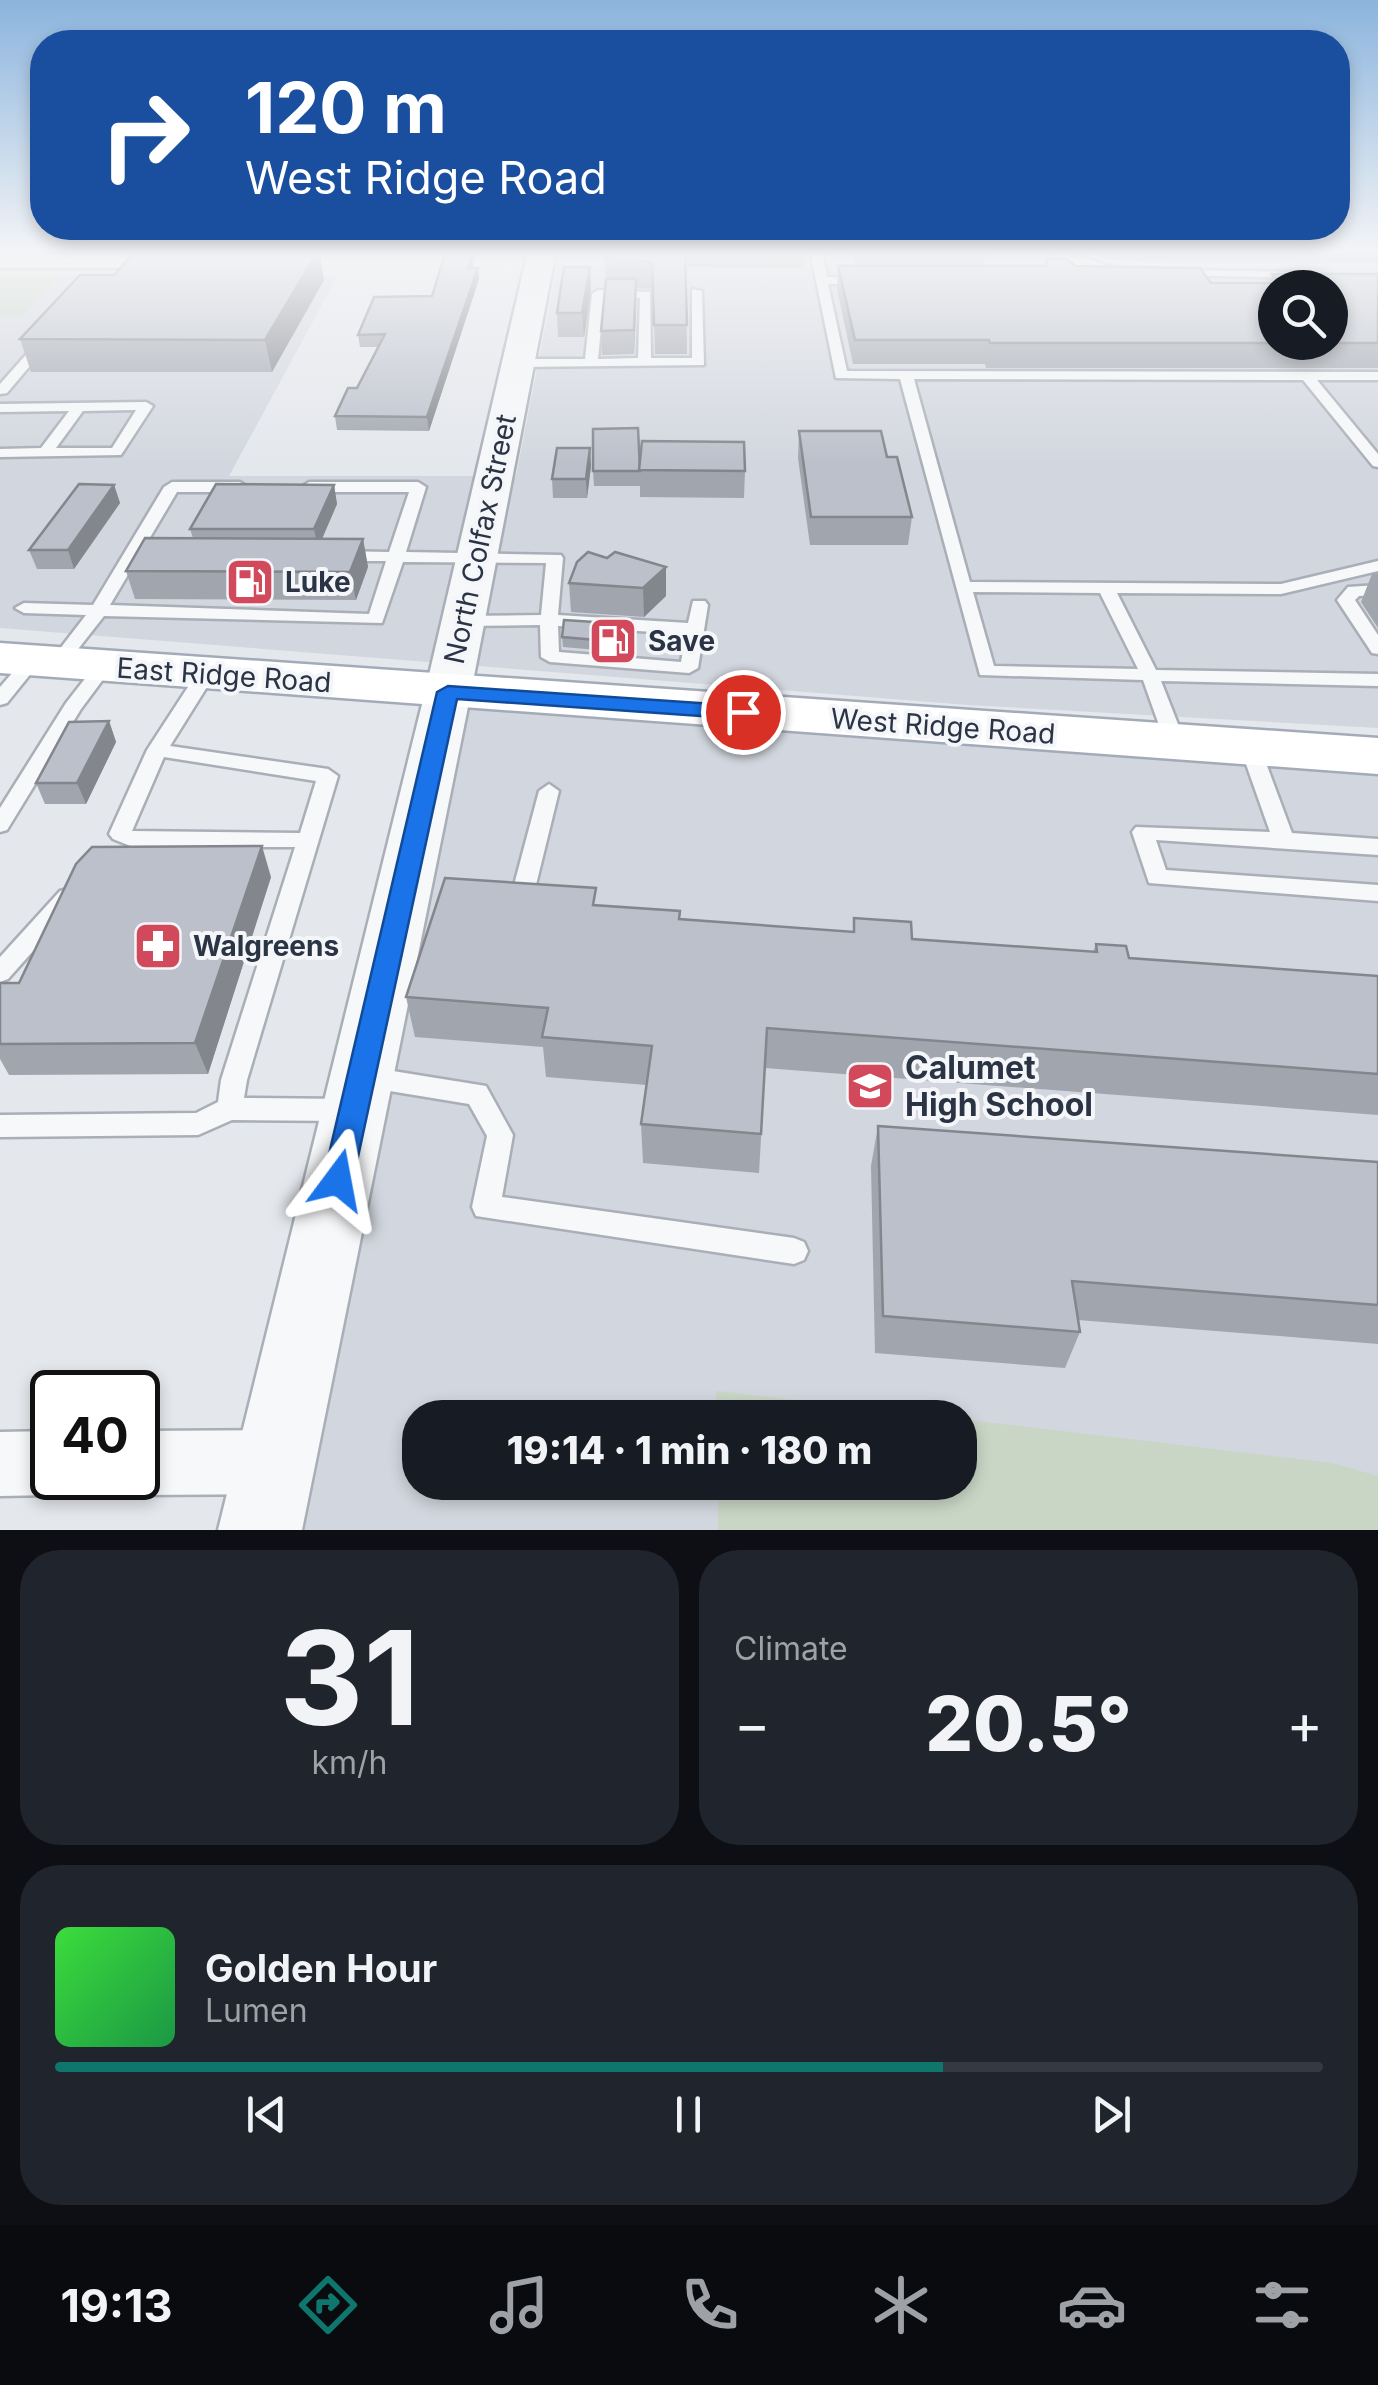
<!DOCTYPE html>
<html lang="en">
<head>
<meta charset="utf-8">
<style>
	body { margin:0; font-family:Inter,sans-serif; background:#20242c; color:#f1f3f6; height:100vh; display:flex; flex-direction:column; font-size:38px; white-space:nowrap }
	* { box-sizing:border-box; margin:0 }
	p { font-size:32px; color:#9ea1a6 }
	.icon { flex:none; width:55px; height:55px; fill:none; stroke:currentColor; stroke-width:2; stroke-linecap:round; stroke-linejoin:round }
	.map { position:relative; height:1530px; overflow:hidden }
	.details { display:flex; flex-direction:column; gap:20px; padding:20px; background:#0d0f14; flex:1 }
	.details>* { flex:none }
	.guide { position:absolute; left:30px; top:30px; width:1320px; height:210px; border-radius:40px; box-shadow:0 5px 15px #0003; background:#1a4fa0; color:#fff; overflow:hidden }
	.buttons { position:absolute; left:1258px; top:270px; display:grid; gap:20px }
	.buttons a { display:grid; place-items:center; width:90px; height:90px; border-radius:50%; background:#171b24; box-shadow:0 5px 15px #0003; font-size:50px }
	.speed { position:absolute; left:30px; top:1370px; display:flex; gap:20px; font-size:50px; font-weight:700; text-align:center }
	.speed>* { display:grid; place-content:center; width:130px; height:130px; border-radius:50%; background:#171b24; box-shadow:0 5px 15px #0003; line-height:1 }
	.speed .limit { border:5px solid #111; border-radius:15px; background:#fff; color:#111 }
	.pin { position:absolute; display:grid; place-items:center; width:85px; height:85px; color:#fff; margin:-42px; border:5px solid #fff; border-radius:50%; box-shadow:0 2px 10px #0007 }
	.me { position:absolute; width:110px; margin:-55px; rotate:13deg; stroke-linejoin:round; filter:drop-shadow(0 0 8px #0008) }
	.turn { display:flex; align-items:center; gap:35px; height:210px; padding:0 50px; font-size:45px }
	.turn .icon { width:130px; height:130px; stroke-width:2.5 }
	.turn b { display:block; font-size:70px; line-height:85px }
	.big { font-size:75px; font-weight:800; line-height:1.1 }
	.details .card { flex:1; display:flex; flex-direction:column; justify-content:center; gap:15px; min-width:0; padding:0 35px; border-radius:40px; background:#20242c }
	.details .dial { align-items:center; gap:0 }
	.dial b { font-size:130px; line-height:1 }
	.song { display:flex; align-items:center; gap:30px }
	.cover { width:120px; height:120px; border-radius:15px; background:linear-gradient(135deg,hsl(120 70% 55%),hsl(140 70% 35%)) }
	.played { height:10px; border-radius:5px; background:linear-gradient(90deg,#0f766e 70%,#363941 70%) }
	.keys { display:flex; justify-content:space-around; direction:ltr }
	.heat { display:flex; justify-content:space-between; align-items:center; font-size:55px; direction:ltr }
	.details .tiles { flex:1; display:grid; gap:20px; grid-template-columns:1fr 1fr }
	.card:last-child { grid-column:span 2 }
	.trip { position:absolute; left:402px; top:1400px; width:575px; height:100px; border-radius:40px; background:#171b24; box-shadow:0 5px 15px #0003; font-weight:800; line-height:100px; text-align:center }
	.tab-bar { display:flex; height:160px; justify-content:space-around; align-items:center; background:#090b0e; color:#9ea1a6 }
	.tab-bar .icon { width:70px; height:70px }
	.tab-bar .selected { color:#0f766e }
	.tab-bar b { font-size:45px; color:#f1f3f6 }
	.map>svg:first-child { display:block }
	.built { fill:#d2d6de; fill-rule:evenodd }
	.green { fill:#c9d6c5 }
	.water { fill:#9fb4cc }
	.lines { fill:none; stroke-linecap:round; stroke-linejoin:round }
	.service-casing { stroke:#a9aeb7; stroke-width:5 }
	.minor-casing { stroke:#a9aeb7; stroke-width:5 }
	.tertiary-casing { stroke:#a9aeb7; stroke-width:5 }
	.primary-casing { stroke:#a3abb8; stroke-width:5 }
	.service { fill:#f7f8fa; fill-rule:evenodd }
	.minor { fill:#f7f8fa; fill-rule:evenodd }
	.tertiary { fill:#f7f8fa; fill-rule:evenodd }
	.primary { fill:#fff; fill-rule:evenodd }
	.wall { fill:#a1a5ae }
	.shaded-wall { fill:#83868d }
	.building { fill:#bbc0ca; stroke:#83868d; stroke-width:2.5; fill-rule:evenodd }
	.route { fill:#1a73e8; stroke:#114b97; stroke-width:2.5 }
	.labels { text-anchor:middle; stroke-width:8; stroke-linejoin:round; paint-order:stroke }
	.street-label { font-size:28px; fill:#2b3445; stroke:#f4f6f9 }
	.poi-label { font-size:28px; font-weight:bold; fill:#2b3445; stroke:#f4f6f9; text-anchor:start }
	.near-poi-label { font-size:32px; font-weight:bold; fill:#2b3445; stroke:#f4f6f9; text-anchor:start }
</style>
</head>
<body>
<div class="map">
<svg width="1378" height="1530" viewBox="0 0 1378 1530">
	<rect width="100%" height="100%" fill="#e4e7ec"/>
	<g class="built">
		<path d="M560,251H1077L1103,261L1141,267L1378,268V728L968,705L0,628V275L337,277L229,476H516ZM1275,288H1330V342H1275Z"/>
		<path d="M448,692L1378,755V1530H263ZM420,1418H960V1482H420Z"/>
	</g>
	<g class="green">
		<path d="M0,276H61L23,315H0Z"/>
		<path d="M716,1391L944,1417H717Z"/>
		<path d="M960,1419L1332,1463L1378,1476V1530H718V1483L960,1482Z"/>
	</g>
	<path class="water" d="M1083,251H1378V263L1136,262L1107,259Z"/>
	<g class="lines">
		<g class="service-casing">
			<g id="service">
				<path d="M810,251H822L827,277L865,278L871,281L865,284H828L847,371L1378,372V380H1317L1378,454V467L1373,466L1303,380L914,379L970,582L1281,584L1378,561V571L1281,594L1117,593L1156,670L1378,674V686L1161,681L1185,742L1175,748L1165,742L1143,680L980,675L900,379L836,378ZM973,592L1100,593L1138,669L994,666Z"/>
				<path d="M1049,251H1065L1125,272C1104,281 1068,263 1049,251Z"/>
				<path d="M1178,270L1299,272L1305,275L1299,278L1174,275L1172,273Z"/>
				<path d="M692,289L702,291L704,365L517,367L511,363L517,359H585L592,294L598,290L650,292L651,358H692ZM604,298H640L638,358L598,359Z"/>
				<path d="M40,339L50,342L7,393L0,394V384Z"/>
				<path d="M146,402L153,406L121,455L0,457V449L41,448L69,411L0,412V404ZM136,410L112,448H56L83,411Z"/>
				<path d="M172,482H240L248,487L240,492H177L110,605L369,614L386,561H338L330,556L338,551L389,552L409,492H309L301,487L309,482H418L426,487L406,552L561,555L563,558L558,615L688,623L693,601H705L708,605L698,668L689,673L550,662L541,657L540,625L462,626L453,621L462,616L541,615L546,563L403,562L382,623L104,616L64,667H52L49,663L86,615L24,613L15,608L24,603L93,605L164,487ZM558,626L686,634L681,662L559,652Z"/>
				<path d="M1378,585V595L1359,596L1355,600L1378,635V654L1372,653L1337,600L1348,587Z"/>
				<path d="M32,656L41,661L7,703L0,705V687L26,657Z"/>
				<path d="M104,661L113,666L81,709L7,830L0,832V808L66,703L98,662Z"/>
				<path d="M206,668L215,674L170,746L328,769L338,776L247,1080L244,1098L347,1099L356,1102L360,1110L356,1118L347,1121L232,1120L198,1135L0,1137V1115L196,1113L218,1102L221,1080L295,847H133L113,839L109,834L147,750L199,670ZM164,757L316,781L300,833L132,831Z"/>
				<path d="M1250,741L1260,747L1292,833L1378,839V855L1156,840L1166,870L1378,885V901L1149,883L1132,832L1136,827L1270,832L1240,747Z"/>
				<path d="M549,784L559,791L534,893L531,899H501L498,893L501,887L514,885L539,791Z"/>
				<path d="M68,889L76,891L79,897L76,903L8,979L0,982V957L60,891Z"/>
				<path d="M368,1067L486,1086L513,1135L502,1197L794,1238L804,1242L808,1251L804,1260L794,1264L476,1216L472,1207L487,1136L469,1104L359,1086L355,1078L359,1070Z"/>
			</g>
		</g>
		<g class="minor-casing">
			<g id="minor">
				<path d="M0,254H180L191,261L180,268H0Z"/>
				<path d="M275,1430L298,1439L307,1462L298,1485L275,1494L138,1495L115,1486L112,1478H138V1431Z"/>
				<path d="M52,1431V1478H78L75,1486L52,1495L0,1496V1432Z"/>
			</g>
		</g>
		<g class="tertiary-casing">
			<path id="tertiary" d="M528,251H556L471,692L302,1530H218L425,692Z"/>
		</g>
		<g class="primary-casing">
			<path id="primary" d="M0,643L1378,738V774L0,673Z"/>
		</g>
		<use href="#service" class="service"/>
		<use href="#minor" class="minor"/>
		<use href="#tertiary" class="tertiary"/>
		<use href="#primary" class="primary"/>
	</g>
	<g class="wall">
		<path d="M319,251L324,280L272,372H31L20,339Z"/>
		<path d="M419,251H477L472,268H478L479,279L429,431L337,430L335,416L357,388L378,347H360L358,335L432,296L445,254H420Z"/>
		<path d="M606,251H804L803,268L686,267L687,354H655L653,289L636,288L634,354L602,355L601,331L606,285L605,259Z"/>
		<path d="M852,251H985L983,266H1076L1211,283H1270L1272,274H1378V368H986L985,364H853L837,289L838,266H856Z"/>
		<path d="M590,267L591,290L584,337H558L557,313Z"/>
		<path d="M799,431L887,457L912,517L908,545H810L798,458Z"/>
		<path d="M590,448L591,466L587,498H553L552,479Z"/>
		<path d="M640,467L745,471L744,498L640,497V486H594L593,471Z"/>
		<path d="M114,485L120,503L74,569H37L29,550Z"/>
		<path d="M334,485L337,504L322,539H363L368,567L356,600L135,599L126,571L193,538L190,529Z"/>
		<path d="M607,558L666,567V596L644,617L571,612L569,583Z"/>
		<path d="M1378,573V628L1361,602L1372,574Z"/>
		<path d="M626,634L609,651L563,647L562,637Z"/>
		<path d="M109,721L116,742L86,804H45L36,783Z"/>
		<path d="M271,877L208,1074L9,1075L0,1059V983H19Z"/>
		<path d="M597,905L680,919L853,932L854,918L912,939L1093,952L1096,944L1129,958L1378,976V1115L765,1068L759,1173L643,1163L641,1124L647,1085L546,1077L543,1047L415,1037L406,997Z"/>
		<path d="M878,1126L1378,1162V1344L1078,1320L1080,1332L1065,1368L875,1353L871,1166Z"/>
	</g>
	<g class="shaded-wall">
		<path d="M319,251L324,280L272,372L265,340Z"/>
		<path d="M473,251H477L469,279L468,268Z"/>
		<path d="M590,267L591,290L584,337L582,313Z"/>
		<path d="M478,268L479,279L429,431L427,417Z"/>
		<path d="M636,279V302L634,354V330Z"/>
		<path d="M590,448L591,466L587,498L586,479Z"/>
		<path d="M114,485L120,503L74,569L68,550Z"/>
		<path d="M334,485L337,504L318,548L314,529Z"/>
		<path d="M363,539L368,567L356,600L350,572Z"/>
		<path d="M666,567V596L644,617L643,588Z"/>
		<path d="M626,624V634L609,651V641Z"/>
		<path d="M109,721L116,742L86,804L77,783Z"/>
		<path d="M262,846L271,877L208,1074L195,1043Z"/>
	</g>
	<g class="building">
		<path d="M135,251H318L265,340L20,339L80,275H114Z"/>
		<path d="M446,251H473L468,268H478L427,417L335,416L348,388H357L385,334L358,335L374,297L432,296Z"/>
		<path d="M606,251H685L687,325H654L652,262L605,259Z"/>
		<path d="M860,251H985L986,252H860Z"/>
		<path d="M1047,259H1066L1076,266L1200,268L1211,283H1280L1272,274H1378V343H990L989,340H855L838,266H1046ZM1275,288H1330V342H1275Z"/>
		<path d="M564,267H590L582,313H557Z"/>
		<path d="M606,279H636L634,330L601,331Z"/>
		<path d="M638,428L640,471H593V429Z"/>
		<path d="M799,431H881L887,457H897L912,517H811Z"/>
		<path d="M642,441L744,442L745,471L639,470Z"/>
		<path d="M557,448H590L586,479H552Z"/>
		<path d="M79,484L114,485L68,550H29Z"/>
		<path d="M216,484L334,485L314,529H190Z"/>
		<path d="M145,538L363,539L350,572L126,571Z"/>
		<path d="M588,552L607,558L615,552L666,567L643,588L569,583L577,562Z"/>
		<path d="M564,620L626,624L609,641L562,637Z"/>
		<path d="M109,721L77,783H36L69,722Z"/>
		<path d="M262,846L195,1043L0,1044V983H19L76,864L92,847Z"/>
		<path d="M445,878L596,888L593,905L680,911L679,919L854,932V918L911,922L912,939L1097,952L1096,944L1126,946L1129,958L1378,976V1074L767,1028L761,1134L641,1124L652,1046L542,1037L548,1008L406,997Z"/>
		<path d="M878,1126L1378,1162V1305L1072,1281L1080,1332L883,1316Z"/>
	</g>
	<linearGradient id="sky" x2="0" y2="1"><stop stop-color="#8bb4dd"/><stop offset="0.54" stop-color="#f3f4f6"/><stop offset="1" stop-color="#f3f4f6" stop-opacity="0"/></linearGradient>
	<rect width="1378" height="465" fill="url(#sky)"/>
	<path class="route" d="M448,686L743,706L754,712L743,719L457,699L353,1180L349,1190L338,1194L327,1190L323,1180L437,692Z"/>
	<defs>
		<g id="fuel-square" transform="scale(2.5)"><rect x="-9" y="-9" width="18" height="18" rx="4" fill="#d1495b" stroke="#f4f6f9"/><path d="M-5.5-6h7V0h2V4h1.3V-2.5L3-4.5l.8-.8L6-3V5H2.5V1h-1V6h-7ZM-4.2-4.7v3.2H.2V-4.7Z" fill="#fff"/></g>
		<g id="pharmacy-square" transform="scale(2.5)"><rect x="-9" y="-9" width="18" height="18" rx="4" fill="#d1495b" stroke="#f4f6f9"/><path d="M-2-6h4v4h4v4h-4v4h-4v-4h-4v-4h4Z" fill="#fff"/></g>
		<g id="school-square" transform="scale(2.5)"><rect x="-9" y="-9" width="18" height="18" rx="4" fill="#d1495b" stroke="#f4f6f9"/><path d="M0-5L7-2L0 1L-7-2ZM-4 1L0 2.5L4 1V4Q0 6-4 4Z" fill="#fff"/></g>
	</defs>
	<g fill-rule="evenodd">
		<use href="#fuel-square" x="250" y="582"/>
		<use href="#fuel-square" x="613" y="641"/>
		<use href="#pharmacy-square" x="158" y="946"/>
		<use href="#school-square" x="870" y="1086"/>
	</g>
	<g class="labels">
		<g class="street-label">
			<text transform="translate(480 539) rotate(-78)" y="10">North Colfax Street</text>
			<text transform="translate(224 675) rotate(4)" y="10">East Ridge Road</text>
			<text transform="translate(943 726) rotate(4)" y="10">West Ridge Road</text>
		</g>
		<g class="poi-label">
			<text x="285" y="592">Luke</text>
			<text x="648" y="651">Save</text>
			<text x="193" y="956">Walgreens</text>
		</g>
		<g class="near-poi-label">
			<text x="905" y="1079">Calumet<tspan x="905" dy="37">High School</tspan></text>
		</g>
	</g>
</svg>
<div class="buttons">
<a><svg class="icon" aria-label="search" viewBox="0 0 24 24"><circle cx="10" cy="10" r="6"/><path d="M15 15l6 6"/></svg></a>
</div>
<div class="speed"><div class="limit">40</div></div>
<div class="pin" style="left:743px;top:712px;background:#d93025"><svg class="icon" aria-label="arrive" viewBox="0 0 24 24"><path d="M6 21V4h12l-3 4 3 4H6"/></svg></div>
<svg class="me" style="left:338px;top:1180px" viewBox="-20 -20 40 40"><path d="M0-17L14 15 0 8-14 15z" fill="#1a73e8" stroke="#fff" stroke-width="4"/></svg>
<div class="trip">19:14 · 1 min · 180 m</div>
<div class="guide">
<div class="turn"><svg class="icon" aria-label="right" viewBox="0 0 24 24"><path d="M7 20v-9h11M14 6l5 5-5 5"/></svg><div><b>120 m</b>West Ridge Road</div></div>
</div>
</div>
<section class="details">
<div class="tiles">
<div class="card dial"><b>31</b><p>km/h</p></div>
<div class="card"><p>Climate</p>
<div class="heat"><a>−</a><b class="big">20.5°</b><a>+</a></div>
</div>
<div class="card">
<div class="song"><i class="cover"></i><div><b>Golden Hour</b><p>Lumen</p></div></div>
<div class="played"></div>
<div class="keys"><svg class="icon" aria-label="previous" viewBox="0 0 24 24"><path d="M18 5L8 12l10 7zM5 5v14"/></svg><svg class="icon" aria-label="pause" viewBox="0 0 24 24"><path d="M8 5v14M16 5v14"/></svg><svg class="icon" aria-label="next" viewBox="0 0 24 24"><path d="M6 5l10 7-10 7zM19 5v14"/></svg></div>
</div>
</div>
</section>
<nav class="tab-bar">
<b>19:13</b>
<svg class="icon selected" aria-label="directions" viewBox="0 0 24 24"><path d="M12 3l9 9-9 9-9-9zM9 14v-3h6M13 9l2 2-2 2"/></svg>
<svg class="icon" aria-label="music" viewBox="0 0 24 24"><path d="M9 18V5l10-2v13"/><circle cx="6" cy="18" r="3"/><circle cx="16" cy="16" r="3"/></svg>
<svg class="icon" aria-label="phone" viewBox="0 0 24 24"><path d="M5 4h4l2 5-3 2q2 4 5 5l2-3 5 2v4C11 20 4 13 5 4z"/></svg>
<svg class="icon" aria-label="climate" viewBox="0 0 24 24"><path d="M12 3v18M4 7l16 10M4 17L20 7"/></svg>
<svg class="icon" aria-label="car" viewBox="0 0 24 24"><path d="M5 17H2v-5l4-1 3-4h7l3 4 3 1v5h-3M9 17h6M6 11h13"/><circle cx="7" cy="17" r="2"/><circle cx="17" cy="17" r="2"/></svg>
<svg class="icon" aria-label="filters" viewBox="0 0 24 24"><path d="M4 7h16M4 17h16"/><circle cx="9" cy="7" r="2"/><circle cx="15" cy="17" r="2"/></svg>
</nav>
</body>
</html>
